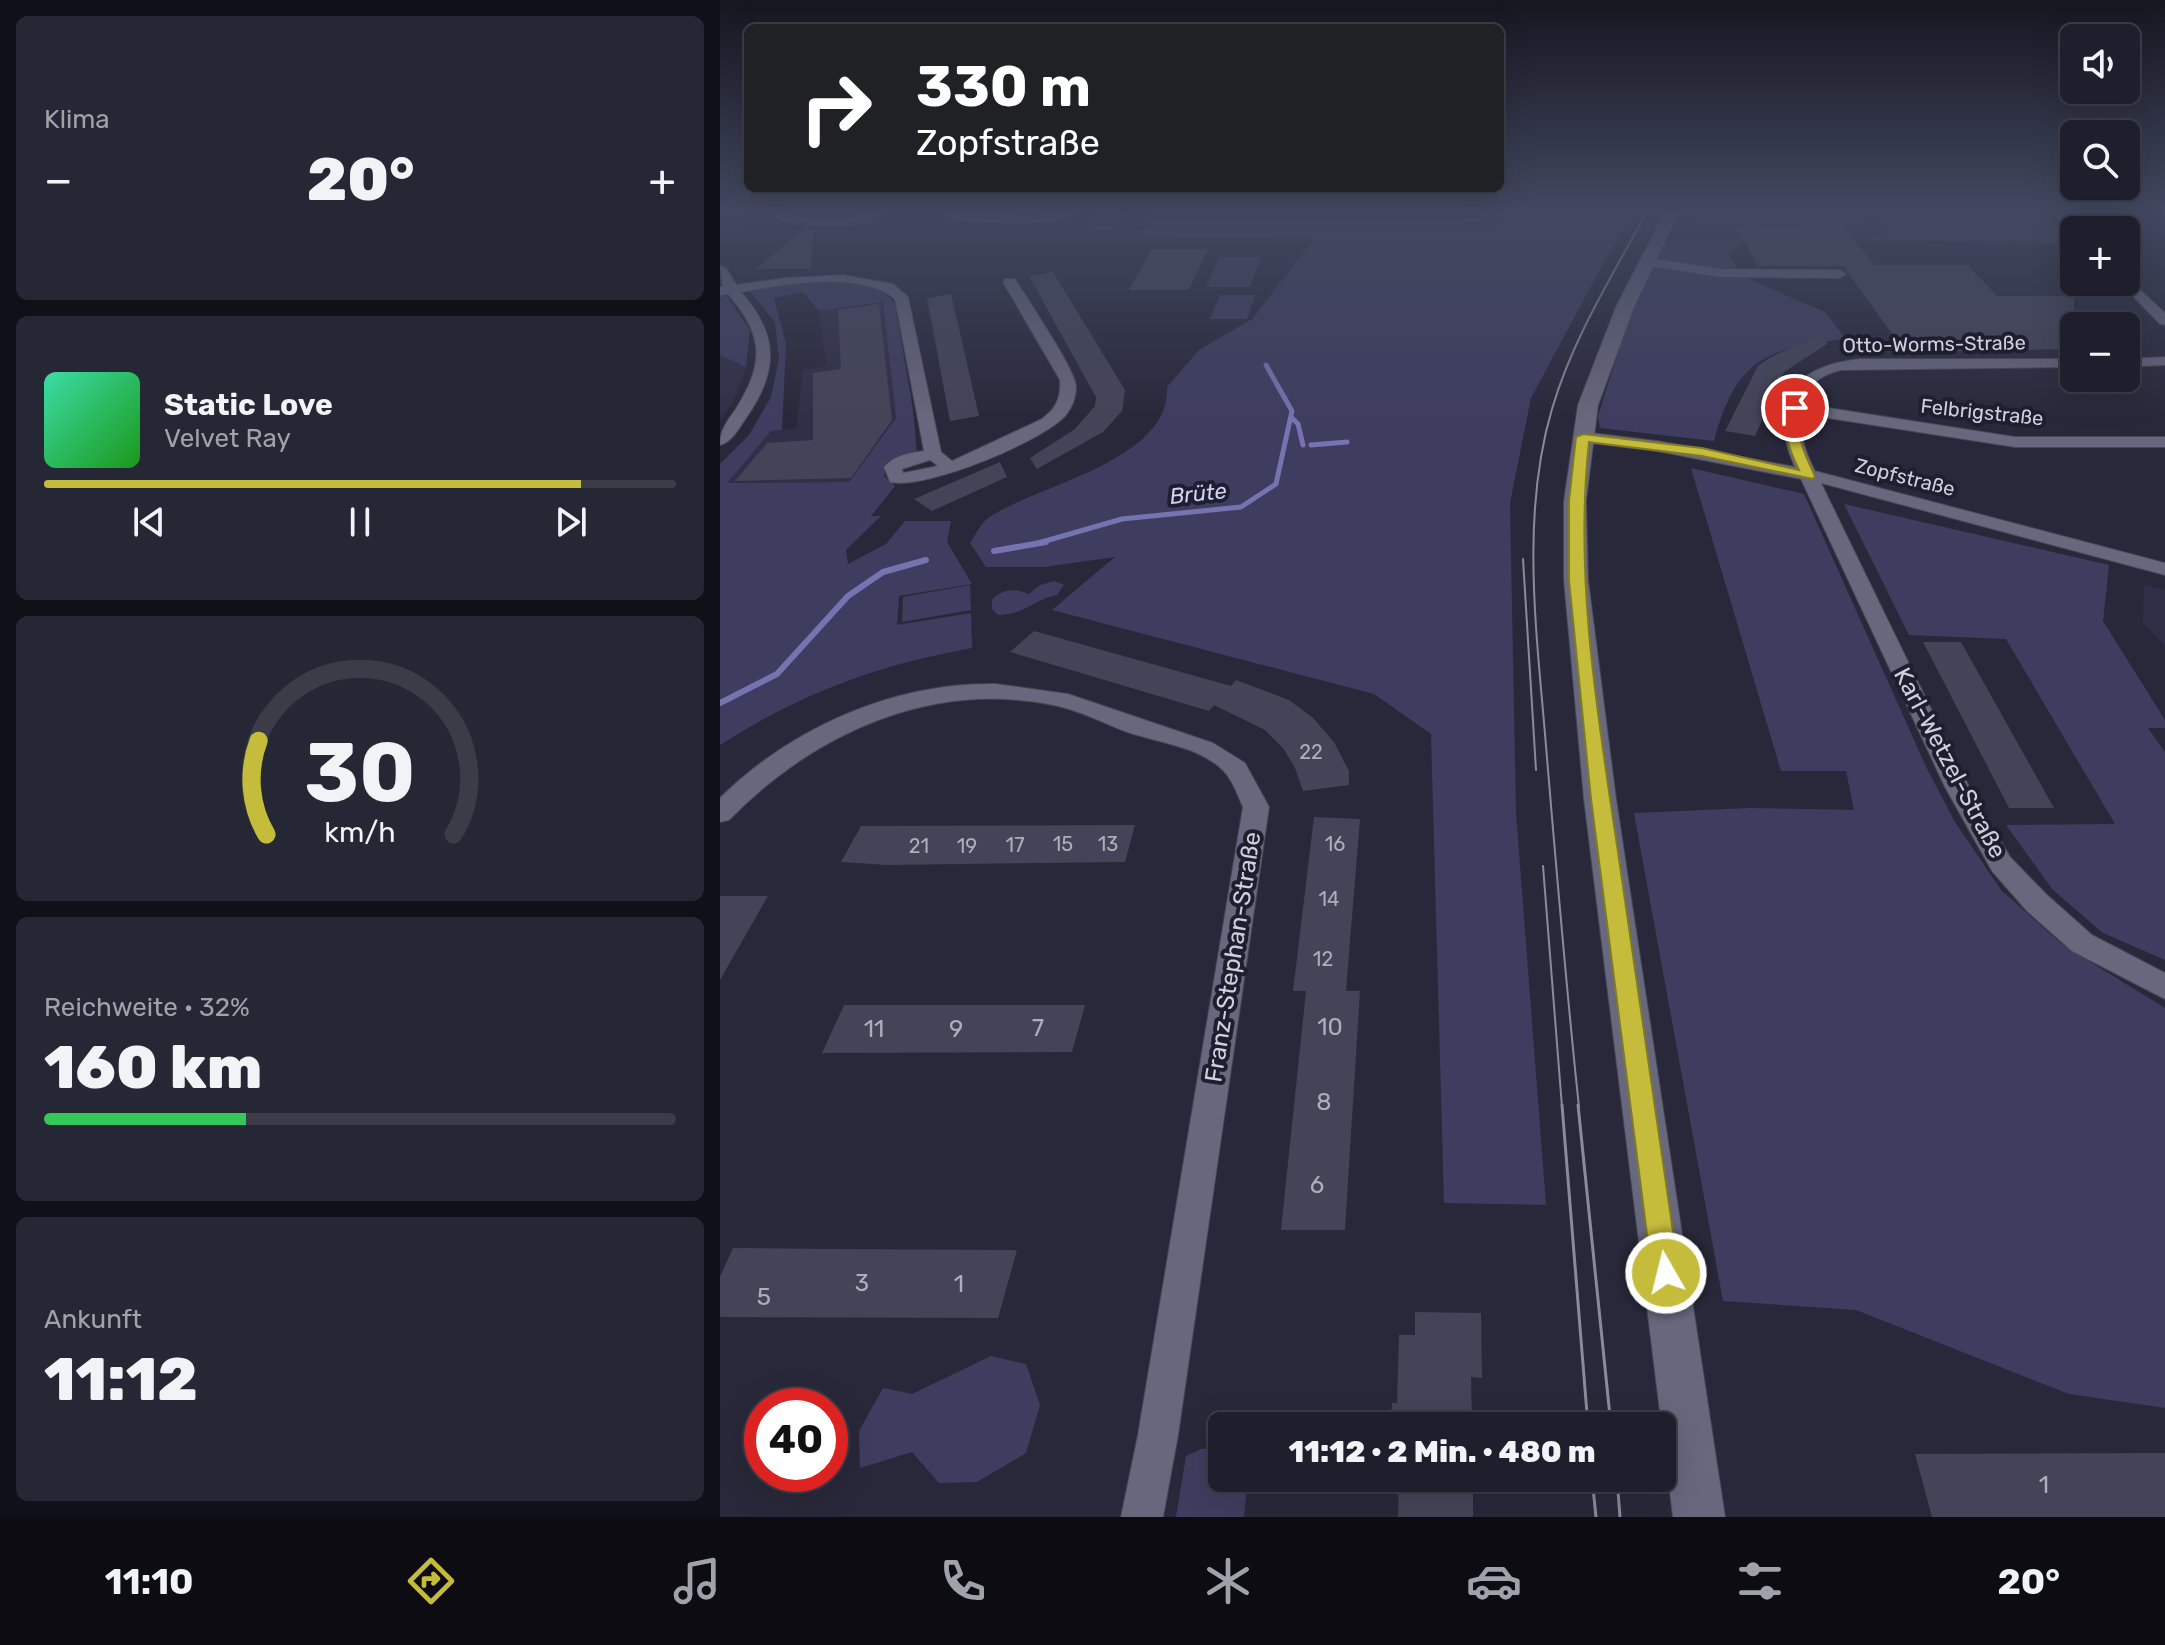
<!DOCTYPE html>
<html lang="de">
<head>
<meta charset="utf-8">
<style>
	body { margin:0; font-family:Rubik,sans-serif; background:#262734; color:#f1f3f6; height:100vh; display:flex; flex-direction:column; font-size:30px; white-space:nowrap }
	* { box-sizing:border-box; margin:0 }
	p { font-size:26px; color:#a1a2a9 }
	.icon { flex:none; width:44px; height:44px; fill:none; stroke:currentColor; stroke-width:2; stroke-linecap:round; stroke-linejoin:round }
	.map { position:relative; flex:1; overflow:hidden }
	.drawer { display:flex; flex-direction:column; gap:16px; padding:16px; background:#101018; width:720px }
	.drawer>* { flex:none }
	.top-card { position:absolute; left:24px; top:24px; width:760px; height:168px; border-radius:12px; box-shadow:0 8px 32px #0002,0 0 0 2px #3c3c48; background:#202124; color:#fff; overflow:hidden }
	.buttons { position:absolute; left:1340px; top:24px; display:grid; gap:16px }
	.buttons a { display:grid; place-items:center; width:80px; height:80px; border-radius:12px; background:#1e1e2c; box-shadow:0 8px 32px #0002,0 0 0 2px #3c3c48; font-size:40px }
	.speed { position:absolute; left:24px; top:1388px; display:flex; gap:16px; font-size:40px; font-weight:700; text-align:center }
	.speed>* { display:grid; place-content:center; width:104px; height:104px; border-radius:50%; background:#1e1e2c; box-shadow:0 8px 32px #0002,0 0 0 2px #3c3c48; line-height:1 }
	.speed .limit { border:12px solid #d22; background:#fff; color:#111 }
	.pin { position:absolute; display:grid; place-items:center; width:68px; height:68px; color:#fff; margin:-34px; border:4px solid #fff; border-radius:50%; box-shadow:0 2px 8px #0007 }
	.me { position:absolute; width:88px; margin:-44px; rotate:352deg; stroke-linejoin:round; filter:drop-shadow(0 0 6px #0008) }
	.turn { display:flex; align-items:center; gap:28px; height:168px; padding:0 40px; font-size:36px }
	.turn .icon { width:104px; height:104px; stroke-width:2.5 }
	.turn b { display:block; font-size:56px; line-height:68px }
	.big { font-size:60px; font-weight:800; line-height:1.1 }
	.drawer .card { flex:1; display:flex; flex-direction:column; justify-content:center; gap:12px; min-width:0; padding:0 28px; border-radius:12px; background:#262734 }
	.drawer .dial { align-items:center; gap:0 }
	.dial svg { height:208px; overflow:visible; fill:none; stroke:#3c3c48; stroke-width:7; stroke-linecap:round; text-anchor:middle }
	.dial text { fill:#f1f3f6; stroke:none }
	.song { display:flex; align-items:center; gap:24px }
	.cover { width:96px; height:96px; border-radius:12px; background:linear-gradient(135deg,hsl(160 70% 55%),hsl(120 70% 35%)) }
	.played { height:8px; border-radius:4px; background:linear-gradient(90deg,#c6bc3c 85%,#3c3c48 85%) }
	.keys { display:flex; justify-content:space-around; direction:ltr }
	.heat { display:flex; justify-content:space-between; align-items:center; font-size:44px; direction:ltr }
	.charge { height:12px; border-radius:6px; background:linear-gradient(90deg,#34c759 32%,#3c3c48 0) }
	.trip { position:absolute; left:488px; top:1412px; width:468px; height:80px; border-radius:12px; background:#1e1e2c; box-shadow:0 8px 32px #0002,0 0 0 2px #3c3c48; font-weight:800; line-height:80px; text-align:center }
	.tab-bar { display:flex; height:128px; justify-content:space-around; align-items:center; background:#0c0c12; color:#a1a2a9 }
	.tab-bar .icon { width:56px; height:56px }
	.tab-bar .current { color:#c6bc3c }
	.tab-bar b { font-size:36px; color:#f1f3f6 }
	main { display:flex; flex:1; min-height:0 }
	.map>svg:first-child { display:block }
	.built { fill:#302f47 }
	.green { fill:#3e3d5f; fill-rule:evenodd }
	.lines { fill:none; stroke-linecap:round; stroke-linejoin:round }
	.stream-far1 { stroke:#7573b0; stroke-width:5 }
	.stream { stroke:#7573b0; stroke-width:6 }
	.building { fill:#444458 }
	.minor-casing { stroke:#464655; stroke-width:2 }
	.tertiary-casing { stroke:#464655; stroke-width:2 }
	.minor { fill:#67677d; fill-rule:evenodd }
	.tertiary { fill:#67677d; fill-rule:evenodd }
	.tram-far1 { stroke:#8a8a98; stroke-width:2 }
	.tram { stroke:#8a8a98; stroke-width:3 }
	.route { fill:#c6bc3c; stroke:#817a27; stroke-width:2 }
	.labels { text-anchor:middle; stroke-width:8; stroke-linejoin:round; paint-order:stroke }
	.far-street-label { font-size:20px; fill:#d0d0dc; stroke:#1e1e30 }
	.number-label { font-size:20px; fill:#adadbb }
	.far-water-label { font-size:22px; font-style:italic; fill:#d1d2f6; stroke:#1e1e30 }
	.street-label { font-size:24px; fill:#d0d0dc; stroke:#1e1e30 }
	.near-number-label { font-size:24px; fill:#adadbb }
</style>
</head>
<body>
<main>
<section class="drawer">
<div class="card"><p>Klima</p>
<div class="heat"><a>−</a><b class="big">20°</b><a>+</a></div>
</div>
<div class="card">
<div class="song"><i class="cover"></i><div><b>Static Love</b><p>Velvet Ray</p></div></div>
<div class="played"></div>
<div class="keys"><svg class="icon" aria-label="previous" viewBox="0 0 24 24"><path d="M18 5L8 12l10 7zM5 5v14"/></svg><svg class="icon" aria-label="pause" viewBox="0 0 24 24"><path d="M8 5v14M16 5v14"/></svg><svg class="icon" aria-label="next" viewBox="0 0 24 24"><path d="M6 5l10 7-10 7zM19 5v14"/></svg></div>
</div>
<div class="card dial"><svg viewBox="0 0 100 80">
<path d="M14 69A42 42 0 1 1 86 69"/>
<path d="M14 69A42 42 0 0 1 11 33" stroke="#c6bc3c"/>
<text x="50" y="56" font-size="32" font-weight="700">30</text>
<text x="50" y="72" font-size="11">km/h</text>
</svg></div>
<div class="card"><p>Reichweite · 32%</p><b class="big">160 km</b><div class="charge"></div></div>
<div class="card"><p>Ankunft</p><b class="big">11:12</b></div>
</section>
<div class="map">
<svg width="1445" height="1517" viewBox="0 0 1445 1517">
	<rect width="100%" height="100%" fill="#28283a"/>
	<g class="built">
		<path d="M163,302L176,418L129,482L6,483L51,431L76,429L83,370L106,366L99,311Z"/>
		<path d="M0,355L26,367L13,402L0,420Z"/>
		<path d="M1424,585L1445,590V646L1423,623Z"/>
	</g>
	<g class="green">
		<path d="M437,208H913L811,398L790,503L796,813L826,1205L724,1203L711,734L654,694L332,610L395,557L324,567H266L250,543C255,535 261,523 268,518C316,485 451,461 447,387L479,350L532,319L595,238L425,237L421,235Z"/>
		<path d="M986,208H1135L1145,221L981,224Z"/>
		<path d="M1155,208H1321L1353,244L1147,239L1169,231L1168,223Z"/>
		<path d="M945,239H1027L1007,252L1024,277L1105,312L1126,339C1047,348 1016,358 994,441L880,428L878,416L907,324Z"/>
		<path d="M499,257H541L530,287H486Z"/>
		<path d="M102,282C127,283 159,281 175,304L193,410L197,453L168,467L164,476L175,486L151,516H161L126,550L128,564L166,544L185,521H231L227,542L252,584L179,596L177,625L251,613L252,648C158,665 81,693 0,745V464L29,435L51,397L59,359L55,322L30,291L32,287ZM83,292L99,311L163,302L176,418L129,482L7,483L51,431L62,430L66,344L54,298Z"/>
		<path d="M4,292L30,330L26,367L0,355V293Z"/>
		<path d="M500,295H535L527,319H490Z"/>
		<path d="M971,468L1084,494L1207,769L1235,822L1281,890L1343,945L1445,1008V1408L1349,1394L1136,1310L1003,1301L914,813L1030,808L1134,810L1126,771H1061Z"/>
		<path d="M1124,504L1389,565L1383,621L1445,720V728H1428L1445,752V960L1383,933L1333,890L1286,825L1395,824L1286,639L1189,635Z"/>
		<path d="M334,581L344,585L337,595C314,599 305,615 278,615L272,609V600C282,589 295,588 309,594L320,585Z"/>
		<path d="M250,585L251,610L182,622L183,597Z"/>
		<path d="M271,1356L306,1364L320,1405L306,1453L257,1482L219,1483L192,1452L140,1468L139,1431L163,1388L192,1394Z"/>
		<path d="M502,1448V1478H528L524,1517H456L466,1456L481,1449Z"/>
	</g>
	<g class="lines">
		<g class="stream-far1">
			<path d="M572,418L578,424L583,445"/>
			<path d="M591,445L627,442"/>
			<path d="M315,544L402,519L521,507L556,484L572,411L546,365"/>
		</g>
		<g class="stream">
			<path d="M274,551L326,542"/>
			<path d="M0,703L57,674L128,596L163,572L206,560"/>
		</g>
	</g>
	<g class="building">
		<path d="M383,208H406L392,229H368Z"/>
		<path d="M1122,224L1154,265H1248L1277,296H1354V349L1185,352L1123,266H1038L1016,226Z"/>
		<path d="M87,227L93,228L91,269H36Z"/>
		<path d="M432,249H488L469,290H409Z"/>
		<path d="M333,272L405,390L402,411L383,432L317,469L310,458L355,429L375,406L376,397L309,276Z"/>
		<path d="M231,294L259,416L230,421L207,298Z"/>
		<path d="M159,304L172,420L131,478L15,481L47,443L93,440V373L121,369L118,310Z"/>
		<path d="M1102,334L1107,344L1064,372L1035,436L1005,431L1038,366L1051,357Z"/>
		<path d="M280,462L287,477L212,511L194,499Z"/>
		<path d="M314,631L511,686L516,680L569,700L592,717L614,742L629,771V785L583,791L575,768L563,748L545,730L494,705L489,711L290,652Z"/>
		<path d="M1203,642H1241L1334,808H1289Z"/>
		<path d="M594,817L640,819L626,991H640L625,1230H561L586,991H573Z"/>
		<path d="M415,825L405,862L167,865L121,862L141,826Z"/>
		<path d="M0,896H48L0,980Z"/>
		<path d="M124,1005H365L352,1052L102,1053Z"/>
		<path d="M13,1248L108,1249L297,1250L278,1318L0,1317V1277Z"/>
		<path d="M695,1312L761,1313L762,1378L751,1377L752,1426H670L672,1403H677L679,1335H695Z"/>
		<path d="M1445,1453V1517H1212L1195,1454Z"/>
		<path d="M679,1478H753V1517H678Z"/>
	</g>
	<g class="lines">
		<g class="minor-casing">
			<g id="minor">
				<path d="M0,208H17L0,214Z"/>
				<path d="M62,208H75L67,215L131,216L158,208H171C146,232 90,226 58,220L54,215Z"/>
				<path d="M224,208H236V214L316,215L370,208C337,231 270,221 231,220L225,217Z"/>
				<path d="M1329,208H1341L1362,230L1352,233Z"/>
				<path d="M1435,208H1445V215Z"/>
				<path d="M928,258L1000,269L1120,270L1126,274L1120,278L1000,277L924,265L922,262Z"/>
				<path d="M123,275L173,284L188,297L221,452L232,461L322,419C336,408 341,399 340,380L283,282L285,279H295C306,297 356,371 356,386C356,397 353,406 346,415C322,442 205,490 170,482L164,467C175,455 189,453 204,451L175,299C139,270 64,285 21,292C59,335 59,371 26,418C19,428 12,442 0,445C0,428 8,421 17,407C46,361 42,333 8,294L0,295V287L67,278ZM210,460L218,466L183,473L182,469Z"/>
				<path d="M1406,277L1445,313V325L1440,324L1401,284L1406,282Z"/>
				<path d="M1445,357V365L1406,367V359Z"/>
				<path d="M1139,359H1354V367L1121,370C1101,375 1088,384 1083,404L1295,437H1445V447H1295L1082,414C1080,437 1085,451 1095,471L1445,563V575L1101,483L1249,787L1290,857L1327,895L1372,935L1445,973V999L1352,951L1307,911L1272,871L1225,787L1081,479L937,451L863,442L855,437L863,432L937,441L1075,467C1046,404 1073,366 1139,359Z"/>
				<path d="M276,684L348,694L493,743L525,763L549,807L458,1435L443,1517H401L418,1435L523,807C518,796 514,784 507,775C485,747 439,743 407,732C383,723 359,710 333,705C211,680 94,733 9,820L0,822V798C72,727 175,682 276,684Z"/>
			</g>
		</g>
		<g class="tertiary-casing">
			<g id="tertiary">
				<path d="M947,208H961L914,307L878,405L866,501L868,580L896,799L1005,1517H953L864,799L844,580V501L858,405L896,307Z"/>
				<path d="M0,266L6,268L19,289L17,293L11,294L3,289Z"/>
			</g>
		</g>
		<use href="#minor" class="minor"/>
		<use href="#tertiary" class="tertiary"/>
		<g class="tram-far1">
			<path d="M803,559L816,770"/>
			<path d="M823,866L842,1107"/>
			<path d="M859,1107C846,986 836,866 826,746C817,635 800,517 832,409C853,337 894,273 929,208"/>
		</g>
		<g class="tram">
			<path d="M842,1105L868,1426"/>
			<path d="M858,1105L891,1426"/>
			<path d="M872,1478L876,1517"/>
			<path d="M897,1478L900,1517"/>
		</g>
	</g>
	<linearGradient id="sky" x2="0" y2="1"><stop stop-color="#161620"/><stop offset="0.5" stop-color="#424860"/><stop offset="1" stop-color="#424860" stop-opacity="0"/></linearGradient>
	<rect width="1445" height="420" fill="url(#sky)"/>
	<path class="route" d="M1071,406L1081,408C1074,433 1084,453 1095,476L1093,479L982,456L869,442C854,578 878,717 898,852C918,993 939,1133 959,1273L955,1283L946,1287L936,1283L932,1273L871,799L849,580V501L856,437L863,434L982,448L1079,470C1069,449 1060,428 1071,406Z"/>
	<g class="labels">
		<g class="far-street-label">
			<text transform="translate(1214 344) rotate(-1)" y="7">Otto-Worms-Straße</text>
			<text transform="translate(1262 412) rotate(6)" y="7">Felbrigstraße</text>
			<text transform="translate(1185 477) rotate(14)" y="7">Zopfstraße</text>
		</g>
		<g class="number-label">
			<text x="591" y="759">22</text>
			<text x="343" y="851">15</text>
			<text x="388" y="851">13</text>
			<text x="615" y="851">16</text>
			<text x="295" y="852">17</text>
			<text x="199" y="853">21</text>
			<text x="247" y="853">19</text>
			<text x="609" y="906">14</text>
			<text x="603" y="966">12</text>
		</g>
		<g class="far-water-label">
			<text transform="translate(478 493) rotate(-6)" y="8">Brüte</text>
		</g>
		<g class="street-label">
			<text transform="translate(1230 763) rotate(62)" y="8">Karl-Wetzel-Straße</text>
			<text transform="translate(513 957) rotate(-81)" y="8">Franz-Stephan-Straße</text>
		</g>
		<g class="near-number-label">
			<text x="610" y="1035">10</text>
			<text x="318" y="1036">7</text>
			<text x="154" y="1037">11</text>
			<text x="236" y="1037">9</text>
			<text x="604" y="1110">8</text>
			<text x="597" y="1193">6</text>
			<text x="142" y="1291">3</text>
			<text x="239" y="1292">1</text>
			<text x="44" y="1305">5</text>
			<text x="1324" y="1493">1</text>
		</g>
	</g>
</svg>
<div class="buttons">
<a><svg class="icon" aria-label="sound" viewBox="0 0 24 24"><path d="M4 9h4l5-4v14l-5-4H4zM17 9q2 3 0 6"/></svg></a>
<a><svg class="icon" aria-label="search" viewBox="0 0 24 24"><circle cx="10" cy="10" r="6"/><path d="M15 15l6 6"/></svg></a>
<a>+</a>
<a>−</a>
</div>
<div class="speed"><div class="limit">40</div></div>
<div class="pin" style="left:1075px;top:408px;background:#d93025"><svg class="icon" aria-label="arrive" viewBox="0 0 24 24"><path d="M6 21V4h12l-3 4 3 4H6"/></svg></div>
<svg class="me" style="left:946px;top:1273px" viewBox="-20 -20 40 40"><circle r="17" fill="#c6bc3c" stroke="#fff" stroke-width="3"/><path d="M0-11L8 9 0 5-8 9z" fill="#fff"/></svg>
<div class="trip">11:12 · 2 Min. · 480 m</div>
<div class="top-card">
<div class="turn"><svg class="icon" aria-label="right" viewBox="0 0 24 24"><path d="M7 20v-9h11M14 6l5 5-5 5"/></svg><div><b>330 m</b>Zopfstraße</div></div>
</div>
</div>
</main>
<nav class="tab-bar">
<b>11:10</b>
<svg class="icon current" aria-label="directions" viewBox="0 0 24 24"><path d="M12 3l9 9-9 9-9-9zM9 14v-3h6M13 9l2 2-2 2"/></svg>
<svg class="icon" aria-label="music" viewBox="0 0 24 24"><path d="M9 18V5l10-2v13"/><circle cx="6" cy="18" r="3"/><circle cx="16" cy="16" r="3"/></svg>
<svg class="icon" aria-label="phone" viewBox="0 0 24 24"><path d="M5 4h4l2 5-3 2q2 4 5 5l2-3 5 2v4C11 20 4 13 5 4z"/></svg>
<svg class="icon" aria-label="climate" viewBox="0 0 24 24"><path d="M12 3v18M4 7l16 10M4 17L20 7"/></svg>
<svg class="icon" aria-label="car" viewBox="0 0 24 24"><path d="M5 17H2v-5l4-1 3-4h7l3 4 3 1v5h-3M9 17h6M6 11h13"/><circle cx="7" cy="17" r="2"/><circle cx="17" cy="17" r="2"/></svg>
<svg class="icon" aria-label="filters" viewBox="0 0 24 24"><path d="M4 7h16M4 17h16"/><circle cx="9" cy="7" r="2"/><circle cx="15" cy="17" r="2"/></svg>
<b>20°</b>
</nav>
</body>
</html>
